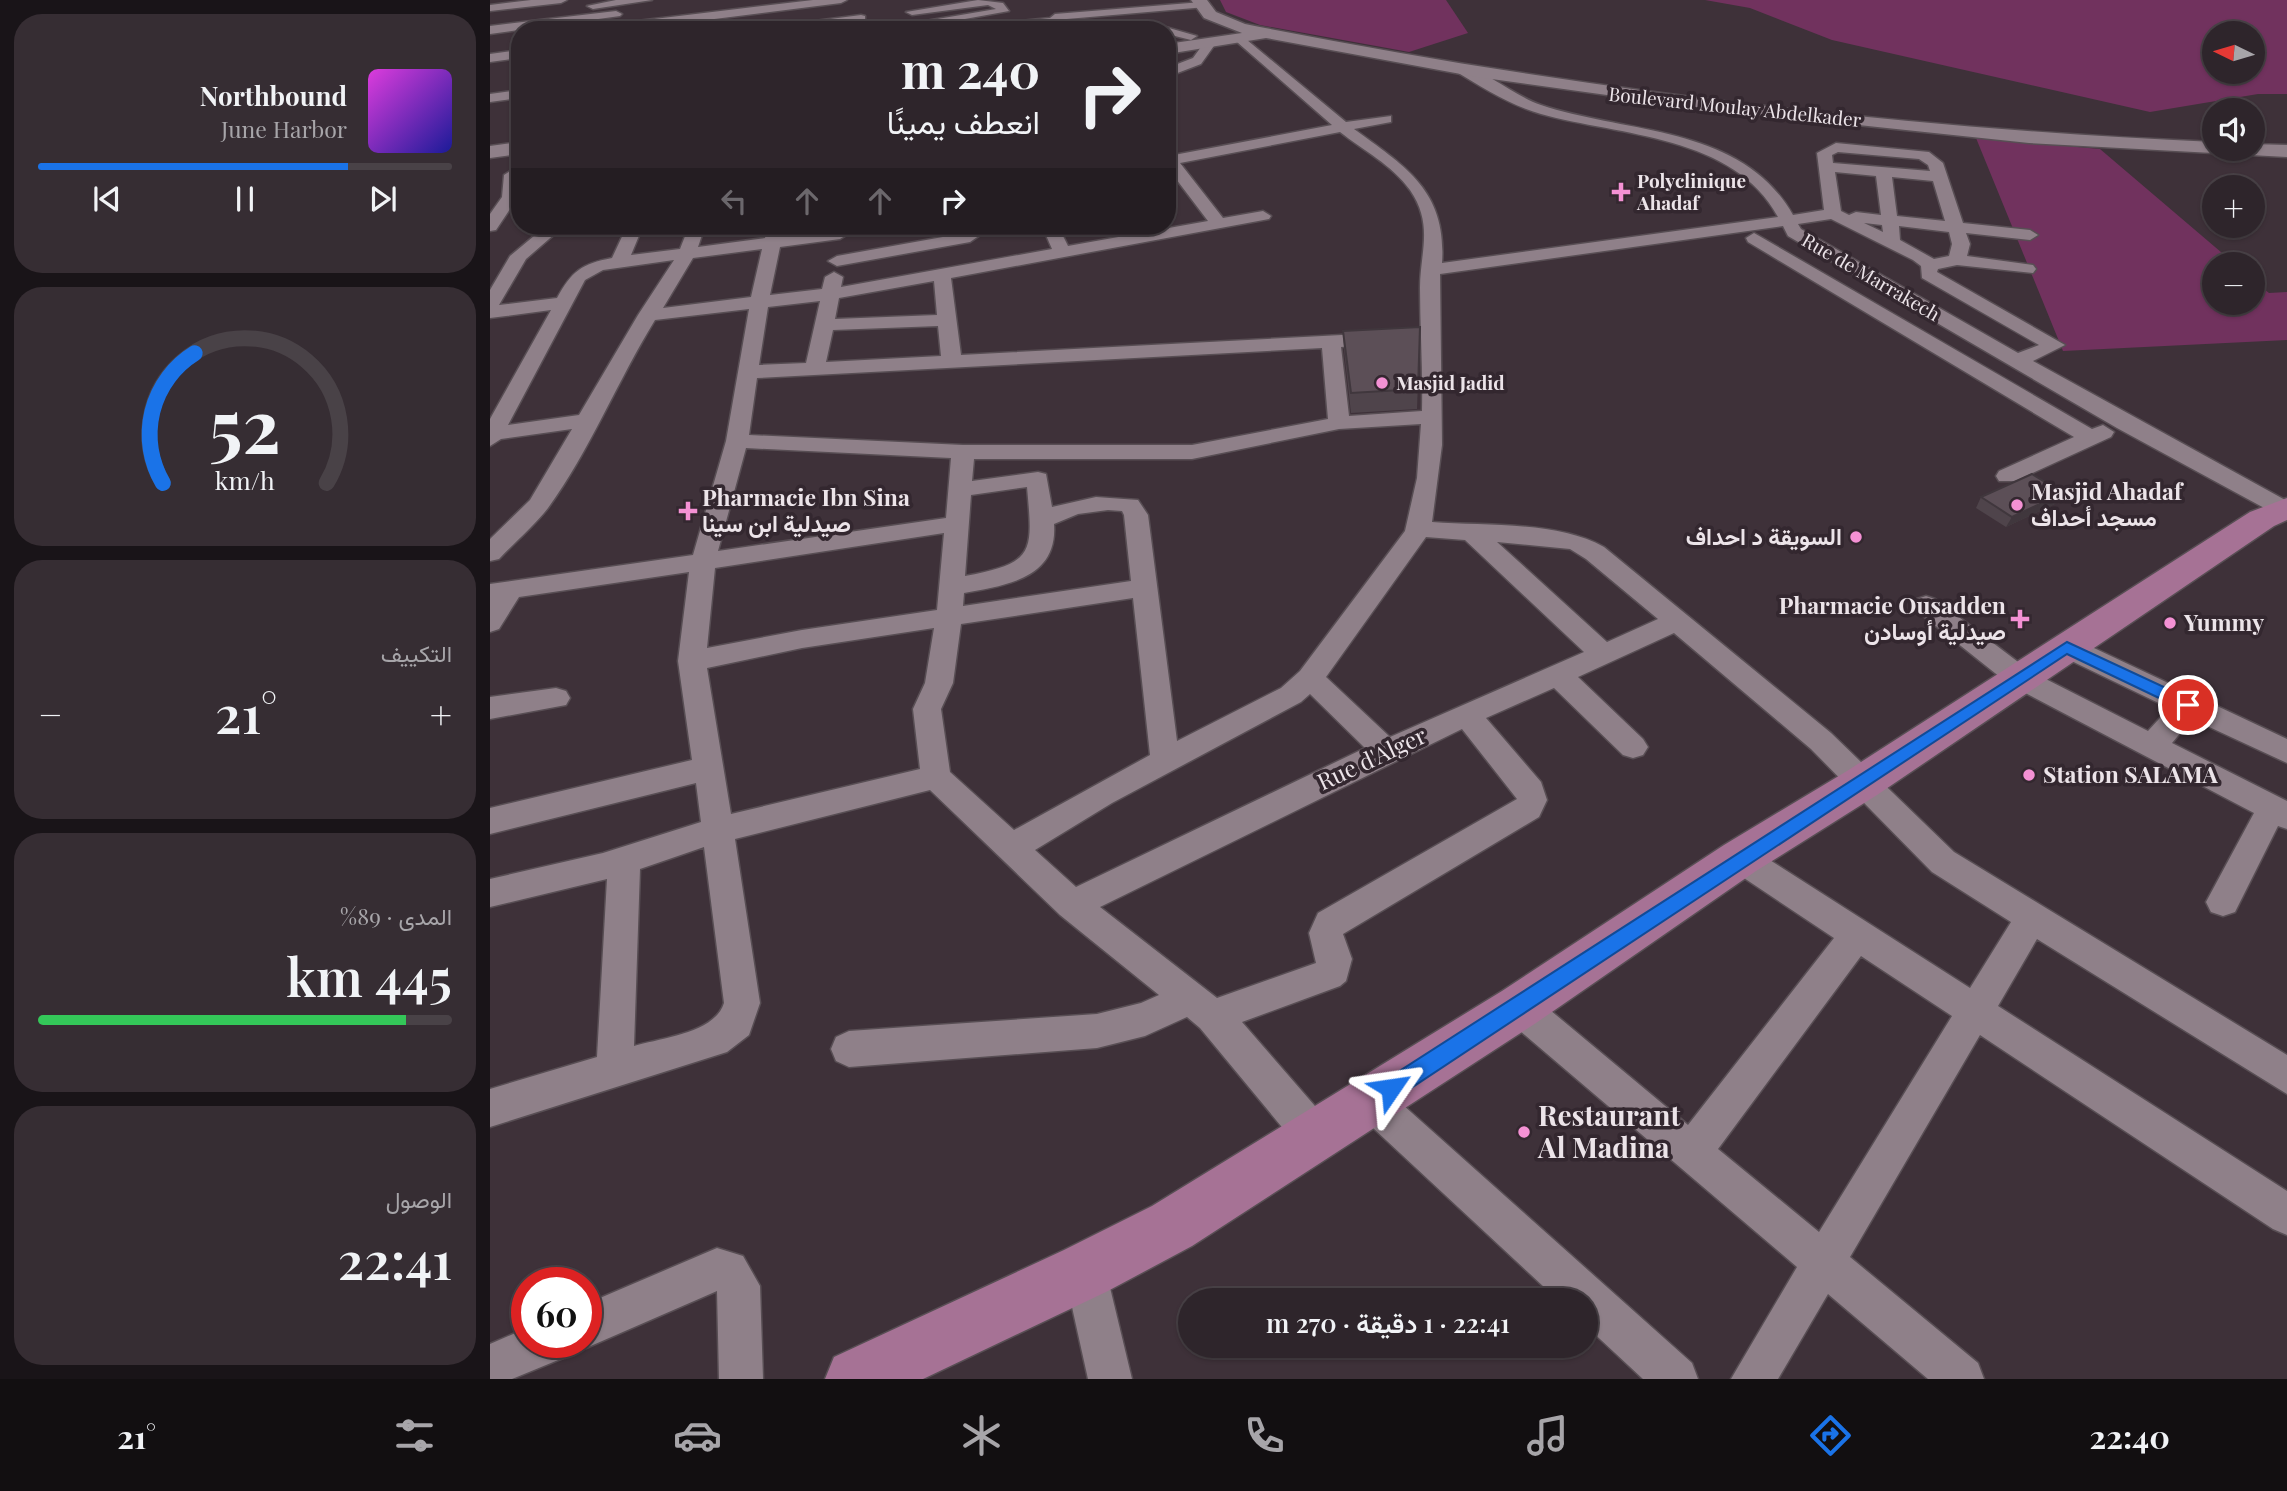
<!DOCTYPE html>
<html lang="ar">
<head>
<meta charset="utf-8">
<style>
	body { margin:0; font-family:"Playfair Display",Vazirmatn,serif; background:#362d33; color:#f1f3f6; direction:rtl; height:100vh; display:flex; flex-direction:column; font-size:26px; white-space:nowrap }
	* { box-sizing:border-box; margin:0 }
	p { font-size:23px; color:#a7a5a9 }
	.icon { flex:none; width:38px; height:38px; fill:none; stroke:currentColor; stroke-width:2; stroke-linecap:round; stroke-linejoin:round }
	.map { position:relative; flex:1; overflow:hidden; direction:ltr }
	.drawer { display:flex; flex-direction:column; gap:14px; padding:14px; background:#191418; width:490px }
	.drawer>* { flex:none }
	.hud { position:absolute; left:21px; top:21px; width:665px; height:214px; border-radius:28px; box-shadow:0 2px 5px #0004,0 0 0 2px #494247; direction:rtl; background:#2e252b; color:#f1f3f6; overflow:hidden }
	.needle { width:46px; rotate:275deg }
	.controls { position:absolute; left:1712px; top:21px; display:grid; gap:14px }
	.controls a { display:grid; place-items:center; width:63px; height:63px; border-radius:50%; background:#2e252b; box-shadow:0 2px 5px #0004,0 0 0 2px #494247; font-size:35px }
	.speed { position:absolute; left:21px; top:1267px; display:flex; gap:14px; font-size:35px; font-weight:700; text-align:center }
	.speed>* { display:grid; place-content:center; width:91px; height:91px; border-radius:50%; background:#2e252b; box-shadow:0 2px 5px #0004,0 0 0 2px #494247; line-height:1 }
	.speed .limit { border:10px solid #d22; background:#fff; color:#111 }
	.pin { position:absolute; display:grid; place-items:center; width:60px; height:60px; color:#fff; margin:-30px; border:4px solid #fff; border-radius:50%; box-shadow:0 2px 7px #0007 }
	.me { position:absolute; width:77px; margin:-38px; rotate:58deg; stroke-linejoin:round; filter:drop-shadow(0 0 5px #0008) }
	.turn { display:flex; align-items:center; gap:24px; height:147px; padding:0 21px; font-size:32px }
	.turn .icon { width:91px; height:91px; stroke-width:2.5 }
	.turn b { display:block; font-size:49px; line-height:60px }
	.lanes { display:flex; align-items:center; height:66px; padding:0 21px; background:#0003; justify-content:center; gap:35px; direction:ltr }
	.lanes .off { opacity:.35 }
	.big { font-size:52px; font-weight:600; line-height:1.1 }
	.drawer .widget { flex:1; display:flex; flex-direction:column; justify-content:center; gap:10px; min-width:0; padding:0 24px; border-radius:28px; background:#362d33 }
	.drawer .dial { align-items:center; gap:0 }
	.dial svg { height:182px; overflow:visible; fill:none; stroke:#494247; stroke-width:7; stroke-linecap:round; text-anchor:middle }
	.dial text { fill:#f1f3f6; stroke:none }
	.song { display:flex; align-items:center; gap:21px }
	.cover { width:84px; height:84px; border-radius:10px; background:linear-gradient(135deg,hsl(300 70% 55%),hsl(240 70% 35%)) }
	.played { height:7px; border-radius:4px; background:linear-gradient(90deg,#1a73e8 75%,#494247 75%) }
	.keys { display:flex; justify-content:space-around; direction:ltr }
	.heat { display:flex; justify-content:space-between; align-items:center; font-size:38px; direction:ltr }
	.charge { height:10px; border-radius:5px; background:linear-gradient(90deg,#34c759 89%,#494247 0) }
	.trip { position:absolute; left:688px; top:1288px; width:420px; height:70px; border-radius:35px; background:#2e252b; box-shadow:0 2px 5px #0004,0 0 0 2px #494247; font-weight:600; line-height:70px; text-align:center; direction:rtl }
	.dock { display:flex; height:112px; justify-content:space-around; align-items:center; background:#120f11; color:#a7a5a9 }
	.dock .icon { width:49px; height:49px }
	.dock .selected { color:#1a73e8 }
	.dock b { font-size:32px; color:#f1f3f6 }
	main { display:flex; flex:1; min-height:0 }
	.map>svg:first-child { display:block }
	.green { fill:#71325e; fill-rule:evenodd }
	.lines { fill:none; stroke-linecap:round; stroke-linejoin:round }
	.street-casing { stroke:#584e54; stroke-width:3 }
	.secondary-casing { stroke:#584e54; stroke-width:3 }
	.primary-casing { stroke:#584e54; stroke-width:3 }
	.street { fill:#8f8089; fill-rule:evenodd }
	.secondary { fill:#8f8089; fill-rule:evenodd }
	.primary { fill:#a67295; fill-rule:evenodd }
	.wall { fill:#4f444b }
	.shaded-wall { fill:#40373d }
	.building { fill:#5c4f57; stroke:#40373d; stroke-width:2 }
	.route { fill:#1a73e8; stroke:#114b97; stroke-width:2 }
	.poi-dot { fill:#f491d4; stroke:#33272f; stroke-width:2.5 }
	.labels { text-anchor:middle; stroke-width:7; stroke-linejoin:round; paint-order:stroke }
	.far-street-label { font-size:19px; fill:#ece4e9; stroke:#33272f }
	.far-poi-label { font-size:19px; font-weight:bold; fill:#ece4e9; stroke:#33272f; text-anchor:start }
	.poi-label { font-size:23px; font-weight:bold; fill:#ece4e9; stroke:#33272f; text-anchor:start }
	.street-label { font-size:23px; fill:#ece4e9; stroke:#33272f }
	.near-poi-label { font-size:28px; font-weight:bold; fill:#ece4e9; stroke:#33272f; text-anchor:start }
</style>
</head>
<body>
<main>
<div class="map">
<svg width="1797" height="1379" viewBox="0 0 1797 1379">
	<rect width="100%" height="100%" fill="#3e3139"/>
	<g class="green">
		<path d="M730,0H956L978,33L919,52L770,25L736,12Z"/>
		<path d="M1215,0H1797V94H1768L1660,112L1342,40L1260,8ZM1724,33H1762V72H1724Z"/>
		<path d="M1486,138L1610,149L1745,264H1724V303H1762V279L1779,293L1797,292V340L1573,351Z"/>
	</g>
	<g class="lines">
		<g class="street-casing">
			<g id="street">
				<path d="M41,0H77L71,3L0,11V5Z"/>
				<path d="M126,0H162L103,9L97,6Z"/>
				<path d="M323,0H357L351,3L137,30H100L106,26Z"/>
				<path d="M488,0L513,3L519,11L414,30H383L506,9L498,5L422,15L416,12Z"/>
				<path d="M712,2L718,5L716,7L565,20L581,30C570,30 562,25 553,25C530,24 507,32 484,29L490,25L560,18L565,14Z"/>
				<path d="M126,11L132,14L130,16L0,34V26Z"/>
				<path d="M371,15L375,16V20L314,30L296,28L302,24Z"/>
				<path d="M635,21L658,22L707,36L701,40L677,34V30L631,27V23Z"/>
				<path d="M751,35L856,122L901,116V122L864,129C916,167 957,191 952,263L1288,217C1244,135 1130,136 1051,114C1020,105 993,88 965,71V65L970,64C998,72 1023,95 1051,105C1137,134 1252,125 1303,215L1334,210L1327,153L1346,143L1439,152L1453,163L1473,223L1540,230L1548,235L1540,240L1476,233L1480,244L1477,256L1543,265L1546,269L1543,273L1467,265L1448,269L1447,272L1575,345L1543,361L1797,501V518L1789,516L1627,428L1298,236L1293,226L950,274L952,445L942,522C995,526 1068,521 1114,547L1341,733L1464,852L1797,1055V1094L1547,939L1508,1006L1797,1191V1235L1783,1229L1490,1035L1360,1257L1488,1363L1494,1379H1438L1338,1294L1288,1379H1241L1307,1267L1016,1019L1011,1007L1016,995L1029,990L1042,995L1198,1125L1344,938L1239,868L1234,858L1239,848L1250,845L1261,848L1480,988L1521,922L1442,872L1321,749L1184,633L1088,677L1153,739L1158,747L1153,755L1143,758L1133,755L1064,688L996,718L1051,782L1057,800L1049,817L853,934L862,959L856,981L850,986L752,1022L838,1121L843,1135L838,1149L824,1154L810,1149L710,1028L697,1017L655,1036L607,1048L359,1067L346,1061L341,1049L346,1037L359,1031L607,1014L651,1003L669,995L570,915L440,790L245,839L270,1003L259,1035L237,1052L0,1127V1089L107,1057L117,879L0,907V879L113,853L211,822L206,783L0,834V808L202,760L188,661L199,572L29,597L9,629L0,632V584L203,555L236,441L259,309L165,320C128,380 99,452 58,508C44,526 25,542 9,559L0,561V539L40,500L82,429L11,439L0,446V419L61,310L0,318V290L20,256L56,226H74L36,259L9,305L67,298C82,271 91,264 122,258L137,226H153L141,255L190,249L199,226H215L208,247L275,238L278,226H294L292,236L356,230L358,234L350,239L290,247L280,295L332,289L335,277L344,272L353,277L351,287L562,249L552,226H568L578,246L718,221L677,167V152L684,155L842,125L747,42V36ZM850,132C873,150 902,165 920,190C944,225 930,252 930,288C930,329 933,370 932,411L859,416L851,347L897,343L900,339L897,335L890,333L471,355L461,278L779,219L781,216L773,211L733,218L690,163ZM1348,152L1429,159L1438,165L1440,171L1343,163L1342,155ZM1345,172L1386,176L1391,215L1366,212L1359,215L1351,211ZM1402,177L1443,181L1455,221L1407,216ZM1341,219L1423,260L1431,266L1432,278L1549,345L1528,353L1311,229L1308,224ZM1374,223L1392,225L1393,232ZM1409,226L1459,232L1462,244L1459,256L1444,259L1410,240ZM272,249L261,297L173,308L203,258ZM184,260L148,315L89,415L18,425L95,280L113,270ZM444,281L447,315L345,319L349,298ZM330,301L316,363L269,365L278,307ZM448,326L451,356L336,362L343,330ZM832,348L838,419L702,445H473L259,435L267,378ZM931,424L927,478L915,531L810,671L791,688L687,741L658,515L648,500L606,497L562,507L556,474L548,472L482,481L484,459H702L849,429ZM256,448L461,458L456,518L228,551ZM537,487C543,553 545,563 475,576L481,495ZM618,510L632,511L634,515L641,581L473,606L474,593C516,585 568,579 564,524L588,514ZM454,533L447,610L312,630L217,648L225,568ZM936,537L975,540L1094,652L900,737L836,677ZM1007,542L1080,549L1096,559L1168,619L1117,642ZM643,598L660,755L524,830L460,772L451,709L463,683L471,624ZM444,628L435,683L423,709L430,769L241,814L217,668L312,648ZM820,694L875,748L586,887L545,850L622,803L811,702ZM972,729L1027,799L828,913L819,933L826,963L727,998L610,907ZM214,847L234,1003C225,1033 171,1038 144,1046L150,869ZM1371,956L1462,1016L1329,1232L1228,1149Z"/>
				<path d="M716,40L726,43L711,64L677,77V68L703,58Z"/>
				<path d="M30,50V58L0,62V54Z"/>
				<path d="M30,90V98L0,102V94Z"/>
				<path d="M22,170L30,175L28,197L6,230L0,231V214L12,197L14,175Z"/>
				<path d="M480,226H496V231L480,242L347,266L338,261L347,256L475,233Z"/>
				<path d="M1264,233L1602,429L1613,425L1624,432L1621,437L1525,481H1509L1506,476L1509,471L1584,437L1258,242L1256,238Z"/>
				<path d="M1436,596L1445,599L1540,671L1658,731L1679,708L1567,654L1564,647L1567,640L1577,638L1587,640L1797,739V763L1702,719L1682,743L1797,801V829L1788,826L1745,912L1733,916L1721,912L1716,902L1764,813L1520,685L1427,611L1423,605L1427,599Z"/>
				<path d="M66,688L76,691L80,698L76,705L0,719V697Z"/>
				<path d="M881,1082L894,1088L1202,1363L1208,1379H1153L1096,1326V1300H1068L868,1114L862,1101L868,1088Z"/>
				<path d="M227,1248L253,1256L270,1286L273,1379H229L227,1291L96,1348L83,1342H96V1304Z"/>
				<path d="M595,1250L610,1256L616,1271L642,1379H598L574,1271L580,1256Z"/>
				<path d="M37,1328V1342H79L73,1358L22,1379H0V1344Z"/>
			</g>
		</g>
		<g class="secondary-casing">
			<g id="secondary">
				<path d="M701,0H717L726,12L755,24C1073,87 1399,128 1724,142V149H1762V144L1797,145V157L1539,143L1225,110L987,77L776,38L677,54V44L752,33L714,18Z"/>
				<path d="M30,142V154L0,158V146Z"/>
			</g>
		</g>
		<g class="primary-casing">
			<path id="primary" d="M1797,498V520L1784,526L1387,795L1266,871L1046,1023L702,1246L616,1292L433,1379H335L344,1357L574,1250L662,1206L1012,991L1234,845L1357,771L1760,512Z"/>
		</g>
		<use href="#street" class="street"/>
		<use href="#secondary" class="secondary"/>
		<use href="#primary" class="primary"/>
	</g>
	<g class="wall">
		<path d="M930,327L927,409L861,413L854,350L853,331Z"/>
		<path d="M1491,497L1567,503L1516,527L1486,508Z"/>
	</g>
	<path class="shaded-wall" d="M1573,493L1567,503L1516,527L1522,517Z"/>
	<g class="building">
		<path d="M930,327L928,389L861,393L853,331Z"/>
		<path d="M1542,474L1573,493L1522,517L1491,497Z"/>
	</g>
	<path class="route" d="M1577,642L1704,701L1706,705L1698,711L1692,709L1577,654L909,1096L901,1099L894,1096L891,1088L894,1081Z"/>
	<g class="poi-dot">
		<path d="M1127.5 181.5h7v7h7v7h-7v7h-7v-7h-7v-7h7z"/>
		<circle cx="892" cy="383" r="7"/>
		<circle cx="1527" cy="505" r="7"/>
		<path d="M194.5 500.5h7v7h7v7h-7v7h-7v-7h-7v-7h7z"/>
		<circle cx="1366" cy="537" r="7"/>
		<path d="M1526.5 608.5h7v7h7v7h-7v7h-7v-7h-7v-7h7z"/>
		<circle cx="1680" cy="623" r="7"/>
		<circle cx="1539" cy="775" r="7"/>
		<circle cx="1034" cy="1132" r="7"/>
	</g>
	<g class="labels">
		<g class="far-street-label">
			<text transform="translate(1245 107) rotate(6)" y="7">Boulevard Moulay Abdelkader</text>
			<text transform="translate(1381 277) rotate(30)" y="7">Rue de Marrakech</text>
		</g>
		<g class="far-poi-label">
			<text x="1147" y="188">Polyclinique<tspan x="1147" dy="22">Ahadaf</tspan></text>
			<text x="906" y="390">Masjid Jadid</text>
		</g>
		<g class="poi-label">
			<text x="1541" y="500">Masjid Ahadaf<tspan x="1541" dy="26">مسجد أحداف</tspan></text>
			<text x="212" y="506">Pharmacie Ibn Sina<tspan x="212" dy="26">صيدلية ابن سينا</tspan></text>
			<text x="1352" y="545" text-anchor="end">السويقة د احداف</text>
			<text x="1516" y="614" text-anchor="end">Pharmacie Ousadden<tspan x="1516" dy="26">صيدلية أوسادن</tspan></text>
			<text x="1694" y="631">Yummy</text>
			<text x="1553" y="783">Station SALAMA</text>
		</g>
		<g class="street-label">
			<text transform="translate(882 759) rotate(-25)" y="8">Rue d'Alger</text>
		</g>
		<g class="near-poi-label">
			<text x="1048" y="1126">Restaurant<tspan x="1048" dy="32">Al Madina</tspan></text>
		</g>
	</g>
</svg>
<div class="controls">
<a><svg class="needle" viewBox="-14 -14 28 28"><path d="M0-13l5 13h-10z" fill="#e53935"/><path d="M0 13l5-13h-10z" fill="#a7a5a9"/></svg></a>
<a><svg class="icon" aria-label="sound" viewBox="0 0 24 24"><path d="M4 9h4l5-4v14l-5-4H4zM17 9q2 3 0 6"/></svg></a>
<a>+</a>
<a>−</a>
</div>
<div class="speed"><div class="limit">60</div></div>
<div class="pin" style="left:1698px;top:705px;background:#d93025"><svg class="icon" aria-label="arrive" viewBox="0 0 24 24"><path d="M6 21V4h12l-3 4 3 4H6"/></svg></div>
<svg class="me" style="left:901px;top:1088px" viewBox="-20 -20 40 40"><path d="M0-17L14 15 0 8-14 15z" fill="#1a73e8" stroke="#fff" stroke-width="4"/></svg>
<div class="trip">22:41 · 1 دقيقة · 270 m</div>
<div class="hud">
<div class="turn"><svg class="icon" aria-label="right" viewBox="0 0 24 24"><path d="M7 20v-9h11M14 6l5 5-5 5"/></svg><div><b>240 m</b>انعطف يمينًا</div></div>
<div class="lanes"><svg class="icon off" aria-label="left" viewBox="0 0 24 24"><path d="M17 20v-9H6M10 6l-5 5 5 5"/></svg><svg class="icon off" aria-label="ahead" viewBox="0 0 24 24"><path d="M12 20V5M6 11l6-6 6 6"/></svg><svg class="icon off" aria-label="ahead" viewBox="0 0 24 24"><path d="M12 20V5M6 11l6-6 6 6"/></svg><svg class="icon" aria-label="right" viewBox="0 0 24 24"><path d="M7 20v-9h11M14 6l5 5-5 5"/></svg></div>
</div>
</div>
<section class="drawer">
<div class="widget">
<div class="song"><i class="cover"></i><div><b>Northbound</b><p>June Harbor</p></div></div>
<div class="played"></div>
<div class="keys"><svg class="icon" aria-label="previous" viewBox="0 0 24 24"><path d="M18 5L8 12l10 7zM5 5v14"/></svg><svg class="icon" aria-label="pause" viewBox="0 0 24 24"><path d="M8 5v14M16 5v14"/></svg><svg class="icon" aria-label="next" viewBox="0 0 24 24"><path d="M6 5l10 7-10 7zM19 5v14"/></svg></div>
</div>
<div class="widget dial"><svg viewBox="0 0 100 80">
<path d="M14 69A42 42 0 1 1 86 69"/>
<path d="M14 69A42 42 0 0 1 28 12" stroke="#1a73e8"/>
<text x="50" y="56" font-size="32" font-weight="700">52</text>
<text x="50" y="72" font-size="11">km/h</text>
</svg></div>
<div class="widget"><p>التكييف</p>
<div class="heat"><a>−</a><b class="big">21°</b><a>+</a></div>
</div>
<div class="widget"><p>المدى · 89%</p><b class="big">445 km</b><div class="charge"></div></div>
<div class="widget"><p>الوصول</p><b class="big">22:41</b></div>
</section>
</main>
<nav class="dock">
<b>22:40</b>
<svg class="icon selected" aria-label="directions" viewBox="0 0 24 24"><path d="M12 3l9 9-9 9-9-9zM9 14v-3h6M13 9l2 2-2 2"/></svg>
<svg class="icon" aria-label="music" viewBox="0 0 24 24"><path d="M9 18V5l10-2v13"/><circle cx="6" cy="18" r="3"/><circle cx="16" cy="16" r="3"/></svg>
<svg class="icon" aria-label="phone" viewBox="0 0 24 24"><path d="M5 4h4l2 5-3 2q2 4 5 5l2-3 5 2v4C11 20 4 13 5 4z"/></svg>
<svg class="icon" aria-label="climate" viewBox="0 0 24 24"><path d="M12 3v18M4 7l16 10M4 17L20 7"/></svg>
<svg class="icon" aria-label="car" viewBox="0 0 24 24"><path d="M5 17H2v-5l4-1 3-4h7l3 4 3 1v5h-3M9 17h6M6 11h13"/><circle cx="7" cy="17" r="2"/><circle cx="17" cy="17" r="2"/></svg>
<svg class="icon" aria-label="filters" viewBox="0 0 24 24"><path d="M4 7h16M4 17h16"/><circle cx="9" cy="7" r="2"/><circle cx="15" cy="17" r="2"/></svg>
<b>21°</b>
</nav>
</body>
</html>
